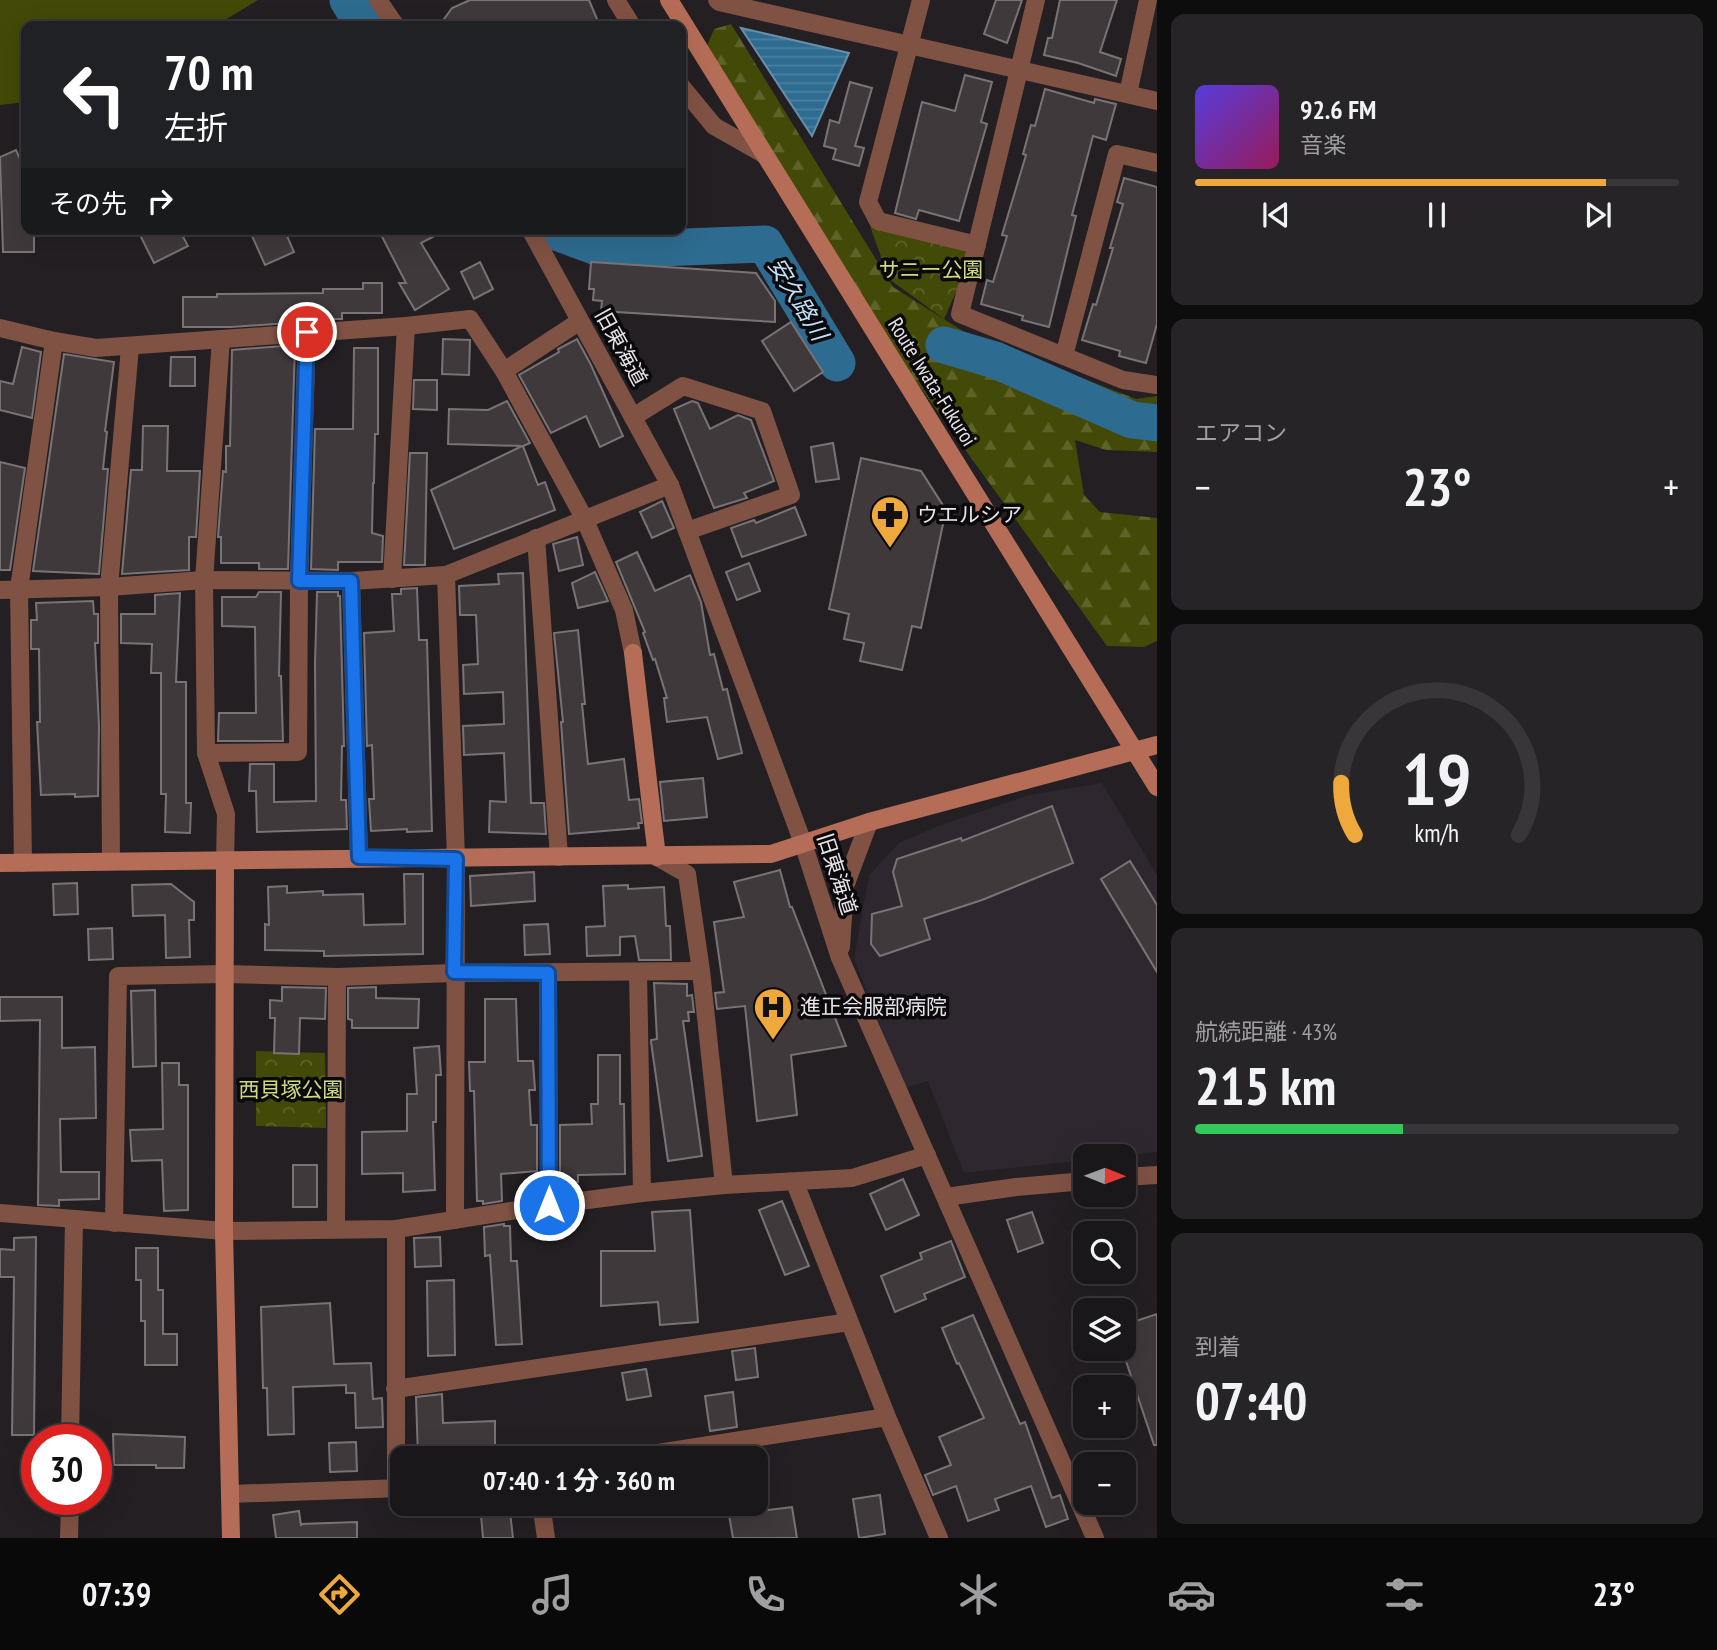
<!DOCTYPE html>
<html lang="ja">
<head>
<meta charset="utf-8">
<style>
	body { margin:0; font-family:"PT Sans Narrow","Noto Sans JP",sans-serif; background:#272427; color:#f1f3f6; height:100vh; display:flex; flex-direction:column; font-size:26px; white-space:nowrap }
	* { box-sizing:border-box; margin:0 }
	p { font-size:23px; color:#9f9fa2 }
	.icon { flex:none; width:38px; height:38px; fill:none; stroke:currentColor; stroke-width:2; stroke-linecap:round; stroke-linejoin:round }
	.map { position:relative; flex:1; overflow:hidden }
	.panel { display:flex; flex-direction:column; gap:14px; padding:14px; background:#0e0d0e; width:560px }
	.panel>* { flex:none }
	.banner { position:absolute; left:21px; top:21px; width:665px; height:214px; border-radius:14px; box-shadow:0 7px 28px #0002,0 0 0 2px #383639; background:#202124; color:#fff; overflow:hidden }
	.needle { width:46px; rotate:91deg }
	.fabs { position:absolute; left:1073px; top:1144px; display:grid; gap:14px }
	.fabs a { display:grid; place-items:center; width:63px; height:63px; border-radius:14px; background:#1a171a; box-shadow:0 7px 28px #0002,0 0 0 2px #383639; font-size:35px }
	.speed { position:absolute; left:21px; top:1424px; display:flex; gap:14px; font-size:35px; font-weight:700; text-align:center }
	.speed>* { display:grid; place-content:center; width:91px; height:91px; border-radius:50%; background:#1a171a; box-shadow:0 7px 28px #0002,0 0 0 2px #383639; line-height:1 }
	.speed .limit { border:10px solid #d22; background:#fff; color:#111 }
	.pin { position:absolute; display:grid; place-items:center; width:60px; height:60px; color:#fff; margin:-30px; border:4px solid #fff; border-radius:50%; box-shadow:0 2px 7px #0007 }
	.me { position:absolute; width:77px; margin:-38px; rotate:0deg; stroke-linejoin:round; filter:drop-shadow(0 0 5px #0008) }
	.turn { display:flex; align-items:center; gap:24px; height:147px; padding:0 28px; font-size:32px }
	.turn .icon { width:91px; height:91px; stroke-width:2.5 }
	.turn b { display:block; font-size:49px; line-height:60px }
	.then { display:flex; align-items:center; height:66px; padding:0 28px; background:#0003; gap:14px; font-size:26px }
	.big { font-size:52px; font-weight:700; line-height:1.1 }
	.panel .card { flex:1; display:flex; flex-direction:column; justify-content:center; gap:10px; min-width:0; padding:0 24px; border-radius:14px; background:#272427 }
	.panel .dial { align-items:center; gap:0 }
	.dial svg { height:182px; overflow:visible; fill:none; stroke:#383639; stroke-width:7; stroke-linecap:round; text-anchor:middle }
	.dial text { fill:#f1f3f6; stroke:none }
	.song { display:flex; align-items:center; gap:21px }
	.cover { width:84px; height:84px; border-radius:10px; background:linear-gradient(135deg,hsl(250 70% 55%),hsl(330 70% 35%)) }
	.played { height:7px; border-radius:4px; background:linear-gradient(90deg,#eea83c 85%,#383639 85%) }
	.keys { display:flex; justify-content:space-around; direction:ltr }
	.heat { display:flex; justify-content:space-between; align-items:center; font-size:38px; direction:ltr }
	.charge { height:10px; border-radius:5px; background:linear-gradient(90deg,#34c759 43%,#383639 0) }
	.trip { position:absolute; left:390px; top:1446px; width:378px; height:70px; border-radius:14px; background:#1a171a; box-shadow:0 7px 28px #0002,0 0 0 2px #383639; font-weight:700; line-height:70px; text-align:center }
	.tabs { display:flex; height:112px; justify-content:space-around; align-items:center; background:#0a090a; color:#9f9fa2 }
	.tabs .icon { width:49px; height:49px }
	.tabs .selected { color:#eea83c }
	.tabs b { font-size:32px; color:#f1f3f6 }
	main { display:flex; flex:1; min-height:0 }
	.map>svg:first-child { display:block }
	.built { fill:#2f272f }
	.grass { fill:#434906 }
	.forest { fill:url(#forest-firs) }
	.park { fill:url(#park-crowns) }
	.water { fill:url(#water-rules); stroke:#6690aa; stroke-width:2 }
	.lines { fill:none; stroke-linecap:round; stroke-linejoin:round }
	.river { stroke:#2e6b90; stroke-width:37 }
	.building { fill:#3f393c; stroke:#797375; stroke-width:2 }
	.street { stroke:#805244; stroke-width:18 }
	.secondary { stroke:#b66d57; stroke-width:18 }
	.route-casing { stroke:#114b97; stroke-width:18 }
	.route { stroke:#1a73e8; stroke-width:12 }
	.labels { text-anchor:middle; stroke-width:7; stroke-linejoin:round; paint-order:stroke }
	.park-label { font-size:21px; fill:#cfda80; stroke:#0b090b }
	.street-label { font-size:21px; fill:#e7e5e7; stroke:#0b090b }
	.poi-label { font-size:21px; fill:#e7e5e7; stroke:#0b090b; text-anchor:start }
	.water-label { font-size:23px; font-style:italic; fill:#c1e1f8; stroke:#0b090b }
</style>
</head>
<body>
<main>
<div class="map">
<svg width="1157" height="1538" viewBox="0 0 1157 1538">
	<defs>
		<pattern id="forest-firs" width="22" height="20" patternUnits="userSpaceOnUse" patternTransform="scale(1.75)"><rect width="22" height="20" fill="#434906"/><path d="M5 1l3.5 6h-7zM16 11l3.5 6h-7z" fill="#5e632a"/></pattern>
		<pattern id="park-crowns" width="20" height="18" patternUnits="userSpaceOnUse" patternTransform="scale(1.75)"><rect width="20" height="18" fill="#434906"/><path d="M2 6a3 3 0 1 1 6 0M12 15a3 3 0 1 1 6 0" fill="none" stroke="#5e632a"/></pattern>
		<pattern id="water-rules" width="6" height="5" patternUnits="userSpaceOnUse" patternTransform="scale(1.75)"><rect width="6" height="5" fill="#2e6b90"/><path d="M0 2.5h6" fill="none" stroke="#4c80a0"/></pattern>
	</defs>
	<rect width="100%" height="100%" fill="#231f23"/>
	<path class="built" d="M1102,783L1157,875V1152L1112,1157H1085V1160L964,1173L928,1081L905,1088L854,959L869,875L899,843L938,826L1029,795Z"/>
	<path class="grass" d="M0,0H258L215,26H26V102L0,105Z"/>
	<path class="forest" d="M731,24L893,287L966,333L1136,399L1157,396V452L1106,450L1075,440L1084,495L1100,512L1157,518V641L1144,647L1107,646L842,279L703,55L714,29Z"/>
	<g class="park">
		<path d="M870,226L977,245L944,319L889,279Z"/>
		<path d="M256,1051L325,1053L326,1128L256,1126Z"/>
	</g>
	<path class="water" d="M741,28L849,53L812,136Z"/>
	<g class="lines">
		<g class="river">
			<path d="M348,0L364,26"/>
			<path d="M548,229L605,250L765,244L837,363"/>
			<path d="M944,345L995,360L1132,420L1157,423"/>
		</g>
	</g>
	<g class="building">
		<path d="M470,0H589L600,26H439L452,8Z"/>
		<path d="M996,0H1022L1007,43L984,34Z"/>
		<path d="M1060,0H1117L1100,52L1121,59L1116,76L1078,63L1044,55L1048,38H1052Z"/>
		<path d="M965,75L992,82L981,122L987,124L959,221L919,210L916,219L895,213L922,102L955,111Z"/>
		<path d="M850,82L872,88L855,146L864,148L859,166L833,159L836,149L824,146L830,120L839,123Z"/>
		<path d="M1045,89L1094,103L1095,99L1116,104L1106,140L1093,136L1072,215L1076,216L1049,327L1022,320L1023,316L981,304L987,280L993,282L1007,236L1002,235L1026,155L1023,154L1031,125L1035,126Z"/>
		<path d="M16,150L26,173V232H34V252H3L0,157Z"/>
		<path d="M1124,178L1157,187V324L1146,363L1119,356L1120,351L1082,340L1093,304L1096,305L1113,248H1110L1123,204L1117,202Z"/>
		<path d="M137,229H179L188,246L154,263Z"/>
		<path d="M249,229H284L294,252L265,265Z"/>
		<path d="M378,229H448L421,243L449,289L415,310L399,283H406Z"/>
		<path d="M480,262L493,289L474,299L461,272Z"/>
		<path d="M591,262L756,273L775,301V322L601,311L602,301L593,300L594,289H589Z"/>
		<path d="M363,283H382V313H342V319H307L302,322L231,327H183V297H217V294L323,293V289H363Z"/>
		<path d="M791,322L823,372L794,391L762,341Z"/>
		<path d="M443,339L470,340L469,375L442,374Z"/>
		<path d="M577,339L591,365L623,436L600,447L586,416L551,433L519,375L559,352L558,349Z"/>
		<path d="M295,345L288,569H259V563H221V537H218L223,471L226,472V446H230L232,350Z"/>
		<path d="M22,347L41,352L32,418L0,410V381L13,384Z"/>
		<path d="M354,348H378V434H375L374,483H373L372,533L383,536L382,562H338V570L311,569L315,429H353Z"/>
		<path d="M64,354L114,362L105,431L107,432L103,469H108L99,574L33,571Z"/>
		<path d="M171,357H195V386H170Z"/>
		<path d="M414,380H437V410L413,409Z"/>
		<path d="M507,401L530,443L523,446L538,485L545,482L555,510L454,549L431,490L522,446L448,444L449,409L488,410Z"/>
		<path d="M692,401L698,403L710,429L738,415L751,420L774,481L744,493L747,498L714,508L674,409Z"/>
		<path d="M143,426H168L167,471H200L196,537H189V570L122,574L131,470H142Z"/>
		<path d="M833,443L839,479L816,482L811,447Z"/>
		<path d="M410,453H427L425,565H404Z"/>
		<path d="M861,458L921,471L946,510L921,628L912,626L902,670L860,661L864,643L844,639L849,614L829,609Z"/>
		<path d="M0,462L25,468L10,570H0Z"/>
		<path d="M662,501L674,528L652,538L640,512Z"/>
		<path d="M795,507L806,535L742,557L731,528L754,520L756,523Z"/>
		<path d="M577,537L583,565L559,571L553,544Z"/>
		<path d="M637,552L655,591L690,575L701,602L710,655L714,654L723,690L727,689L742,753L718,759L707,717L667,722L664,698H667L655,659L653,660L643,633L645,632L616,562Z"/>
		<path d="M749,563L760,591L737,600L726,572Z"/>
		<path d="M595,572L608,601L578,608L572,583Z"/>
		<path d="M523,573L531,803H544L546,834L489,832L490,801L506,802L504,753L464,755L463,726L504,724L503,692L464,694L463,665L478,664L476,615H460L459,586L499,584L498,574Z"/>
		<path d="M417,588L419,640H427L432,831L407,832V829L371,831L369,799H374L372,745L367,746L364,633L394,631L392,594H401V589Z"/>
		<path d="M259,592H281L279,676H281L283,741H218L219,713H256L255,627L222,626V597H256Z"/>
		<path d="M317,592H338V596H340L344,746H342L341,800H346L347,829L257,832L256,791H249L250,764H274V802L316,801L315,664Z"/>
		<path d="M180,593L176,682H186V803H191L190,833L165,832L166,794H161V673H151L152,644L121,643V614H155V595Z"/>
		<path d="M93,601L94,614H98V643H95L99,726L98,796L75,797V794L41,795L37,722H40L39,649H31V620H37L36,603Z"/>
		<path d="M578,630L585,704H582L588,764L624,759L629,800L639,799L642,823H638L639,828L569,834L561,722H563L554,633Z"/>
		<path d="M703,778L707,817L664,821L660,782Z"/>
		<path d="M1052,806L1073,863L982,900L924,919L930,939L880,956L871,944L872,914L902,906L893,872L897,859L961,838L962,841Z"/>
		<path d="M1130,861L1157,905V972L1101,879Z"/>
		<path d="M780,870L790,907H792L846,1046L791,1055L797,1115L757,1121L745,1006L717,1009L715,993L724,992L714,922L744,917L734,882Z"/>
		<path d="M534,872L535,901L471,906L470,876Z"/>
		<path d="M404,874H423V954L324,956V951L265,950V924L269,925L268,887L287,886V893L323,891V895L363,894L364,925L405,924Z"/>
		<path d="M77,883L78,914L54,915L53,884Z"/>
		<path d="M171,884L194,902V920H189L190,957L166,958L165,915L133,916L132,885Z"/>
		<path d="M628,885V889L664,887L666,926H670L671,960H639L635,936L620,937V955L587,956L586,927L605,926L603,886Z"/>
		<path d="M548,924L550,954L525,955L524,925Z"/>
		<path d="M112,928L113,959L89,960L88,929Z"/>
		<path d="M654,983L687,984V996L692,995L694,1012H688L689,1021H683L702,1156L668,1161L651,1042V1040L657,1039Z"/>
		<path d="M282,987L326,988L325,1019L300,1018L299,1054L274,1053L275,1018H270V1000L282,1001Z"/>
		<path d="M376,987V998L419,999L418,1028H352V1020L348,1019V988Z"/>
		<path d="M155,990L156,1066L133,1067L131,991Z"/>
		<path d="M0,997H62V1048L95,1047L96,1118L60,1119L61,1172H99V1199L59,1200V1206L38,1205L40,1020L0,1021Z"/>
		<path d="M485,999H516L518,1061H533L535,1090H529L531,1125H537V1171L501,1174L502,1201L483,1204V1201H477L474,1091H470L469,1062H485Z"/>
		<path d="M439,1046L441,1075H436V1122H433L435,1190L403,1192V1173L362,1174V1132L407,1131V1094H417L414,1048Z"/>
		<path d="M598,1055H620V1104H624L625,1174L578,1175V1182H560V1125L592,1124L591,1104H598Z"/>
		<path d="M162,1063H179V1085H188V1210L164,1211L162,1160L132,1161L130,1130L163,1129Z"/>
		<rect x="293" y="1165" width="24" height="42"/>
		<path d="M903,1179L919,1215L886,1230L870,1194Z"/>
		<path d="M782,1201L809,1266L785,1275L759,1210Z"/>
		<path d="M690,1210L698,1322L660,1325L658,1302L601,1306V1251H655L652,1212Z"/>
		<path d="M1032,1212L1043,1243L1018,1252L1007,1220Z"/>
		<path d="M504,1224V1226H510L511,1261H517L522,1344L496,1345L490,1255L485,1256L484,1227Z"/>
		<path d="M36,1237L34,1435H12L14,1277H0V1249L14,1250V1238Z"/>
		<path d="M440,1237L441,1266L415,1267L414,1238Z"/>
		<path d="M951,1241L965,1277L924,1294L926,1299L895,1312L881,1276L922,1259L920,1253Z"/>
		<path d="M136,1248H158V1290H163V1334H177V1365H145V1321H141V1280H136Z"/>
		<path d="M454,1280L455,1355L428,1356L427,1281Z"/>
		<path d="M330,1303L334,1364L371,1363L373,1399L382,1398L383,1427L356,1428L355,1393H346V1385L293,1387L294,1434L268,1435L267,1388H263L261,1307Z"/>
		<path d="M1157,1314V1445H1154L1124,1355V1325Z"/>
		<path d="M973,1315L1020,1424L1025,1422L1052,1498L1060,1495L1068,1519L1046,1527L1031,1486L995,1499L999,1510L968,1521L956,1486L933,1495L925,1475L951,1465L939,1437L984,1418L959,1363L957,1364L942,1328Z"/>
		<path d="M755,1348L758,1377L736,1380L732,1351Z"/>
		<path d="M646,1369L651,1396L627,1400L622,1373Z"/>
		<path d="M733,1392L737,1427L710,1431L705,1396Z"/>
		<path d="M442,1394L443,1423L495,1421V1450L444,1452V1458H418L416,1397Z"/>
		<path d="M113,1434L185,1437L184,1468H156V1465H114Z"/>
		<path d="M356,1442L357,1471L330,1472L329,1443Z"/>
		<path d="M880,1495L885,1534L859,1538L853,1499Z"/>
		<path d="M792,1507L797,1538H733L729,1515Z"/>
		<path d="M299,1511L301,1526V1524L357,1522V1538H276L273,1515Z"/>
		<path d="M510,1512L513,1538H483L481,1515Z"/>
	</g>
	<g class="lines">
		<g class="street">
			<path d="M378,0L396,26"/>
			<path d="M616,0L632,26"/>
			<path d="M717,0L719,2L1157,101"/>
			<path d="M921,0L868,202L878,221L977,245"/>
			<path d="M1036,0L960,314L1123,380L1157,385"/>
			<path d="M681,86L714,126L765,155"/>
			<path d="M1128,94L1148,0"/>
			<path d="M530,229L670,485L803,843L840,958L1095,1538"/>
			<path d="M0,328L54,341L96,348L406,326L470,319L504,371L584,518L624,610L633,653"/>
			<path d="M221,339L204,580L206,753L226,814L225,862"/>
			<path d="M1064,356L1117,154L1157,163"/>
			<path d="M504,371L580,321"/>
			<path d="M633,417L683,386L762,411L791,495L687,531"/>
			<path d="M536,538L559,857"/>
			<path d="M446,575L456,859L455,1220"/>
			<path d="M392,579L406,326"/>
			<path d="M351,581L359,857"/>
			<path d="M0,590L109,587L204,580L351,581L446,575L670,485"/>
			<path d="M206,753L298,752L299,581L307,332"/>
			<path d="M657,857L687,874L701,971L724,1185"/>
			<path d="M111,861L109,587L130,347"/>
			<path d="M23,863L19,589L54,341"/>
			<path d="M841,947L845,886L869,822"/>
			<path d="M638,972L642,1193"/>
			<path d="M548,973L549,1205"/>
			<path d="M1124,1177L1157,1175"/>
			<path d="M795,1183L887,1417L939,1538"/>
			<path d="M946,1197L1016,1187L1085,1181"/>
			<path d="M0,1213L224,1231L396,1229L549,1205L642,1193L724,1185L852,1178L927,1155"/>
			<path d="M114,1223L118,976L225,974L337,977L454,973L701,971"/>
			<path d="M336,1229L337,977"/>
			<path d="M395,1389L849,1322"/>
			<path d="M70,1440L74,1220"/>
			<path d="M626,1458L887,1417"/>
			<path d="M396,1489V1229"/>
			<path d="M230,1494L402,1488"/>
			<path d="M541,1503L546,1538"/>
			<path d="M69,1538L70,1500"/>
		</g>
		<g class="secondary">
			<path d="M669,0L1157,787"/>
			<path d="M633,653L657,857"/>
			<path d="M225,862L224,1231L231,1538"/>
			<path d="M0,863L771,854L869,822L1157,745"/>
		</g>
	</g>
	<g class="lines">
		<g class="route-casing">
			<path id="route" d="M307,332L299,581H351L359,857L456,859L454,972L548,973L549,1205"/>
		</g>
		<use href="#route" class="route"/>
	</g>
	<defs>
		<g id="pharmacy-pin" transform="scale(2.0125)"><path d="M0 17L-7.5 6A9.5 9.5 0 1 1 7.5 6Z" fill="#eea83c" stroke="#0b090b"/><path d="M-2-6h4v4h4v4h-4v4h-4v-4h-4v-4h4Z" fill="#111"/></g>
		<g id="hospital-pin" transform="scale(2.0125)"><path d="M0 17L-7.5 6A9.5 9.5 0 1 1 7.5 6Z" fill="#eea83c" stroke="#0b090b"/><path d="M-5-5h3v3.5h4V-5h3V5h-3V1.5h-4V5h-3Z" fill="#111"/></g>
	</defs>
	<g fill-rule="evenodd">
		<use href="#pharmacy-pin" x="890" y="515"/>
		<use href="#hospital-pin" x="773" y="1007"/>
	</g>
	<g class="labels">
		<g class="park-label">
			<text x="931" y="277">サニー公園</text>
			<text x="291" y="1097">西貝塚公園</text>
		</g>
		<g class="street-label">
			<text transform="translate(621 347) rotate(61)" y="7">旧東海道</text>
			<text transform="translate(932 382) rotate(58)" y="7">Route Iwata-Fukuroi</text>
			<text transform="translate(837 874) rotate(72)" y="7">旧東海道</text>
		</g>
		<g class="poi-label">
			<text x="917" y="522">ウエルシア</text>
			<text x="800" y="1014">進正会服部病院</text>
		</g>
		<g class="water-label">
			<text transform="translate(798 299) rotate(59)" y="8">安久路川</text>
		</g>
	</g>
</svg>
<div class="fabs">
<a><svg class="needle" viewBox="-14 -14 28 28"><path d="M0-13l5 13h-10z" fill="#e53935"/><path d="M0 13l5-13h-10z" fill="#9f9fa2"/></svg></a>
<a><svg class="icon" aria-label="search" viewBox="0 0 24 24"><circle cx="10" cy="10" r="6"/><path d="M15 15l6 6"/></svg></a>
<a><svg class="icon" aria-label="layers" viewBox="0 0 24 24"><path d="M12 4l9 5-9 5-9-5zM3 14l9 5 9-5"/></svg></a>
<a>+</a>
<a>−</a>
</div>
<div class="speed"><div class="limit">30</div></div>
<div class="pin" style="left:307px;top:332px;background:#d93025"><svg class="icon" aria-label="arrive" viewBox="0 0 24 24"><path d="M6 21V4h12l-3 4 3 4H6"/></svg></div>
<svg class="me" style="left:549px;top:1205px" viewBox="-20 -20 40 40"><circle r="17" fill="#1a73e8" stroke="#fff" stroke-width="3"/><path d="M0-11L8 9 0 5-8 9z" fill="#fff"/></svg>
<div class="trip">07:40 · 1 分 · 360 m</div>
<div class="banner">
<div class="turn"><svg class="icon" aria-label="left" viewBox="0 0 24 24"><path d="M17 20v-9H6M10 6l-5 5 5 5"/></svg><div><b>70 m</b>左折</div></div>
<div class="then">その先<svg class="icon" aria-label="right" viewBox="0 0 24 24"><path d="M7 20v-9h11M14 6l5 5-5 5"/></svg></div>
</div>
</div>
<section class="panel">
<div class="card">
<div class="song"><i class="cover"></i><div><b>92.6 FM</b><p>音楽</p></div></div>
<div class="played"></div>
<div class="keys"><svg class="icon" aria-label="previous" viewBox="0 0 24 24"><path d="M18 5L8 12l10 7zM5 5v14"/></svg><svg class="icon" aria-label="pause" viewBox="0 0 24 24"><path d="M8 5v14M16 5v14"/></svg><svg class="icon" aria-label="next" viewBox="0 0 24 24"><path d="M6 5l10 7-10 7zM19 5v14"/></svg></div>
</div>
<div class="card"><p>エアコン</p>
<div class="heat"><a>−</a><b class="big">23°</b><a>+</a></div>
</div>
<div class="card dial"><svg viewBox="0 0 100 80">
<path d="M14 69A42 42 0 1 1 86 69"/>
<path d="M14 69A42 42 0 0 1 8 46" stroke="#eea83c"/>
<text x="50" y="56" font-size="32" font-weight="700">19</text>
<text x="50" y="72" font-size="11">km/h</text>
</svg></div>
<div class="card"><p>航続距離 · 43%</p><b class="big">215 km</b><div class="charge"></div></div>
<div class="card"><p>到着</p><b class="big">07:40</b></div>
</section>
</main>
<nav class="tabs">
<b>07:39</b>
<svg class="icon selected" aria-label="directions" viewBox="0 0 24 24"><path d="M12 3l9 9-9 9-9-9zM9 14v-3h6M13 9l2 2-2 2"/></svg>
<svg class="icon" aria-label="music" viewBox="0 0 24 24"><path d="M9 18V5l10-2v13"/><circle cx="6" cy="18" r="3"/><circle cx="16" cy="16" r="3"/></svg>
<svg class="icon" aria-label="phone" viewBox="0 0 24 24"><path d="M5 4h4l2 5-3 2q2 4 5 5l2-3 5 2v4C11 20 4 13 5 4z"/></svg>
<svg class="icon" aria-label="climate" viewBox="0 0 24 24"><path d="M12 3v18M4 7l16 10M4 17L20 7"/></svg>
<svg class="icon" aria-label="car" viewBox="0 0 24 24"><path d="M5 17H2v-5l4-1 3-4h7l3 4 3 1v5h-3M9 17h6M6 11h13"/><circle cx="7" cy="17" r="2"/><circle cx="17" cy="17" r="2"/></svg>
<svg class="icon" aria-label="filters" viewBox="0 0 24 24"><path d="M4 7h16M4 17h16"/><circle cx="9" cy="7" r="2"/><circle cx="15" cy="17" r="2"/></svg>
<b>23°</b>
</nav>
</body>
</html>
